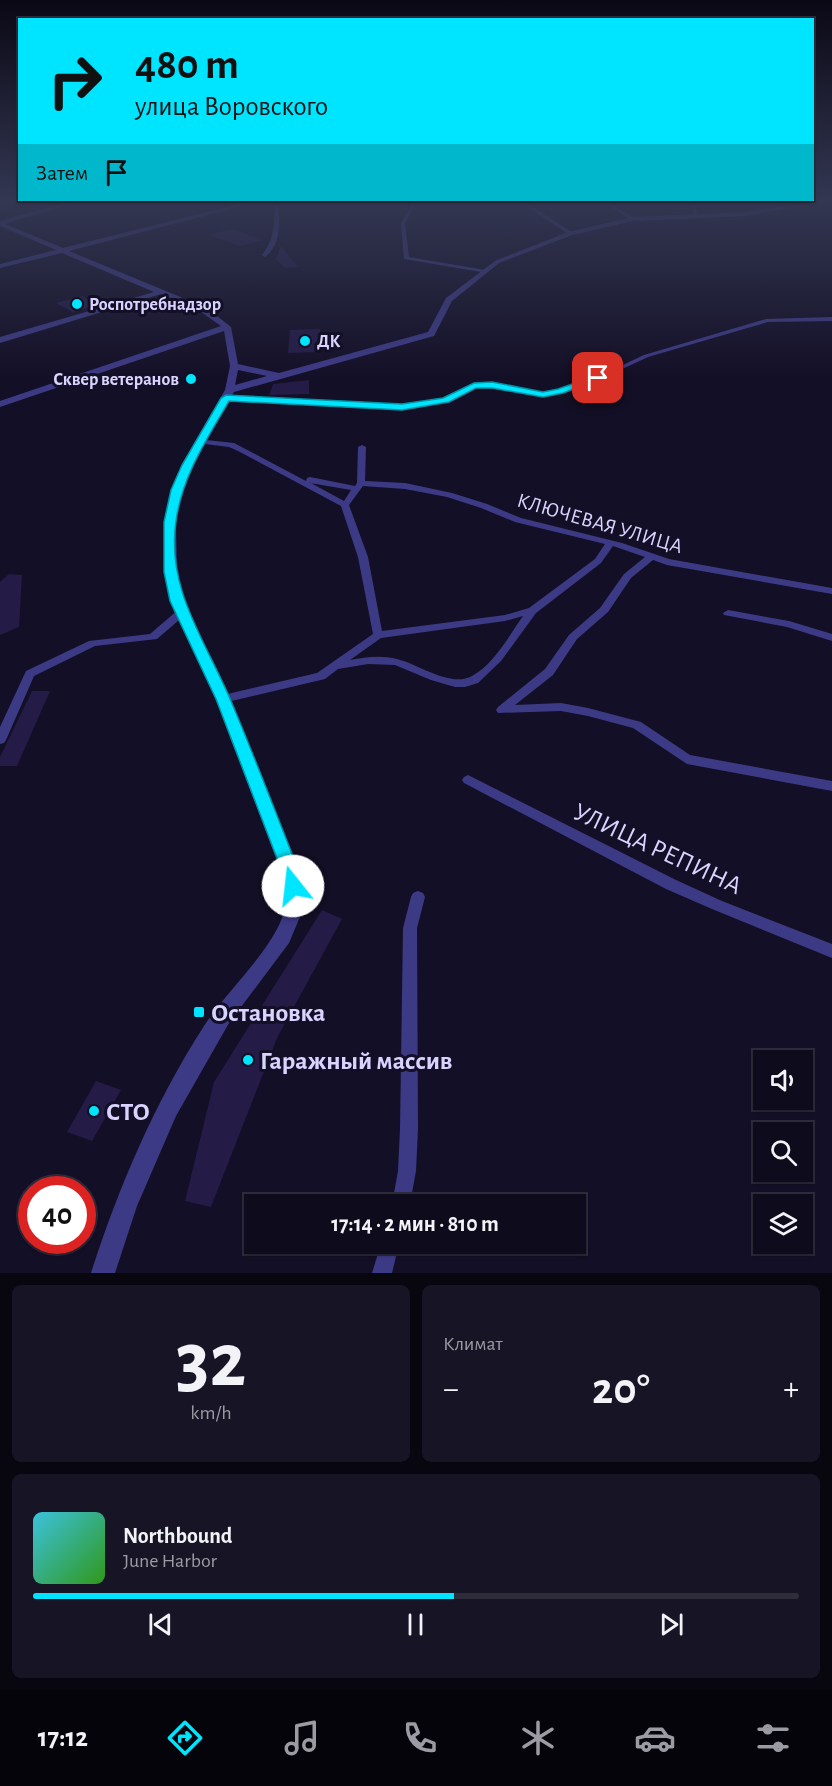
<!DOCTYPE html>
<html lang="ru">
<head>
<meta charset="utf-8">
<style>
	body { margin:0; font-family:"Alegreya Sans",sans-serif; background:#171425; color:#f1f3f6; height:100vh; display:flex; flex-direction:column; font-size:22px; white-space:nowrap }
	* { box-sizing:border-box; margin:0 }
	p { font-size:20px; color:#9b9ba3 }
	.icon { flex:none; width:33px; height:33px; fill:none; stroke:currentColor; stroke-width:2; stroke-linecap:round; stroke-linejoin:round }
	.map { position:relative; height:1273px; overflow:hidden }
	.sheet { display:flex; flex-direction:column; gap:12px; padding:12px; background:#08060f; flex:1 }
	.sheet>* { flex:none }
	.top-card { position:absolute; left:18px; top:18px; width:796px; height:183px; border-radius:0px; box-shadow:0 2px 4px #0004,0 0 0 2px #2e2b3b; background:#00e5ff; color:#111; overflow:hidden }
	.fabs { position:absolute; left:753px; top:1050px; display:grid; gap:12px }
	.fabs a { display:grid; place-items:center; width:60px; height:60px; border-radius:0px; background:#0e0b1c; box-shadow:0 2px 4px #0004,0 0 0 2px #2e2b3b; font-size:30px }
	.speed { position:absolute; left:18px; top:1176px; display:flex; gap:12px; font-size:30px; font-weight:700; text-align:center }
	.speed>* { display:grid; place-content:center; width:78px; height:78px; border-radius:50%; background:#0e0b1c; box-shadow:0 2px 4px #0004,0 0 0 2px #2e2b3b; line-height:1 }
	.speed .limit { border:9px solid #d22; background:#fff; color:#111 }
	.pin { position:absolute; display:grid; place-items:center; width:51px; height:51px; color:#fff; margin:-26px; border-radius:12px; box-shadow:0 3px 9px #0006 }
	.me { position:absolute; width:66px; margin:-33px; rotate:344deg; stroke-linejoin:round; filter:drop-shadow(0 0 4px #0008) }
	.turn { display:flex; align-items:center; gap:21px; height:126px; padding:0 18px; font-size:27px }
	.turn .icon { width:78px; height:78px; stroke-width:2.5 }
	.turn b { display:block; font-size:42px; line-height:51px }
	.then { display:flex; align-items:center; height:57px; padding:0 18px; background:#0003; gap:12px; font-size:22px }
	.big { font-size:45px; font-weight:700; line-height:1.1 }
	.sheet .tile { flex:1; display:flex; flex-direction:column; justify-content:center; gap:9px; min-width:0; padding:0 21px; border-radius:9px; background:#171425 }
	.sheet .dial { align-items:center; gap:0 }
	.dial b { font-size:78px; line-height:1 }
	.song { display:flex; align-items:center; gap:18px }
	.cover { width:72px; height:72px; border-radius:9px; background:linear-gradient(135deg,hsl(190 70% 55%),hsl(110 70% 35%)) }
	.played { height:6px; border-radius:3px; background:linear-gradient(90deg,#00e5ff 55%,#2e2b3b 55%) }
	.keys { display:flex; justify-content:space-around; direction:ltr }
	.heat { display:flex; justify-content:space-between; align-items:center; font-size:33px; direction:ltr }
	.sheet .tiles { flex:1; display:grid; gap:12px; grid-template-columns:1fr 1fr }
	.tile:last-child { grid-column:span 2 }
	.trip { position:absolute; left:244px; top:1194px; width:342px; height:60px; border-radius:0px; background:#0e0b1c; box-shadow:0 2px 4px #0004,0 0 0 2px #2e2b3b; font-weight:700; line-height:60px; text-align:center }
	.tabs { display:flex; height:96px; justify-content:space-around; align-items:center; background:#06040b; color:#9b9ba3 }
	.tabs .icon { width:42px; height:42px }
	.tabs .current { color:#00e5ff }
	.tabs b { font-size:27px; color:#f1f3f6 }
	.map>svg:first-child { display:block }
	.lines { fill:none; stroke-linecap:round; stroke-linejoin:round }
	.river { fill:#0a1f44; fill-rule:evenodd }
	.building { fill:#241b47 }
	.minor { fill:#3d3a85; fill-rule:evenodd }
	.tertiary { fill:#3d3a85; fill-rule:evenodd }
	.route { fill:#00e5ff; stroke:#0095a6; stroke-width:1.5 }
	.poi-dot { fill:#00e5ff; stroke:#130f26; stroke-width:2 }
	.labels { text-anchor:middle; stroke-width:6; stroke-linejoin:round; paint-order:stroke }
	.far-poi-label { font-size:18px; font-weight:bold; fill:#d9d4ff; stroke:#130f26; text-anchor:start }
	.street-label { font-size:21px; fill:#d9d4ff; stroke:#130f26 }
	.near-street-label { font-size:26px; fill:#d9d4ff; stroke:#130f26 }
	.near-poi-label { font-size:26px; font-weight:bold; fill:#d9d4ff; stroke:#130f26; text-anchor:start }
</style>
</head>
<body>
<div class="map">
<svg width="832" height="1273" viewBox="0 0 832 1273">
	<rect width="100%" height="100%" fill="#130f26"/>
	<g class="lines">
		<path class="river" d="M11,201H25L0,211V205Z"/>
	</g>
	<g class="building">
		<path d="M232,229L262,240L240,246L209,235Z"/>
		<path d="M281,246L298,267L285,268L276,259Z"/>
		<path d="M82,296L98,305L73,312L56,303Z"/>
		<path d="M320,329V352L288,353L290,330Z"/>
		<path d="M309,380V394L269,395L273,384Z"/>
		<path d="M9,574L22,575L19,627L0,635V582Z"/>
		<path d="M32,691H50L17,766H0V757Z"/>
		<path d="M322,910L342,919L277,1038L211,1207L185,1201L214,1082Z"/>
		<path d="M96,1081L121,1090L92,1141L67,1132Z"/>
	</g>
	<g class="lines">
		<g class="minor">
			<path d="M274,201H278C280,220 282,244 265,257L262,255C275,239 275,221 274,201Z"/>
			<path d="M414,201H418L405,223L409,257L485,270L487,271V273L404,259L401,223Z"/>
			<path d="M519,201H524L573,233L568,234Z"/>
			<path d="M602,201H607L635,219L631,220Z"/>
			<path d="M693,201H697L695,207L698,216H694L691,207Z"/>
			<path d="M832,317V321L768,322L648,357L601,379L552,396H536L483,387L476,388L449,402L402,409L226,400L222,398L226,396L402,405L444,398L471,384L483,383L536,392H551L597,377L644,355L766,319Z"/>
			<path d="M197,439L234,443L306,481L307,478L310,477L355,486L357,483L358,447L362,445L366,447L365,481L405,483L452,493L487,504L521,518L622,543L669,559L832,588V594L667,565L653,560L631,578L608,612L577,639L553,675L515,705L561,703L588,708L641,722L690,755L832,781V791L687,764L633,728L588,716L561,711L498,713L496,710L498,707L545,669L569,635L600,608L624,574L645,557L613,546L601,563L536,613L501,661L478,683L465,687H455L431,680L395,665L368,664L338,669L325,679L223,703L219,702L217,699L219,696L317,673L373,634L358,557L341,506L238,451L229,447L197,443ZM309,482L310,483L351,490L344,501ZM363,486L405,489L447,497L481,508L515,522L605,544L595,559L529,608L505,615L382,631L368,557L349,505ZM523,616C509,636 494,664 472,676C451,688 418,664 397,659C381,655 366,657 350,660L381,638L505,621Z"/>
			<path d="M182,609L186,610L187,612L186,614L157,639L95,646L34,676L6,740L4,743L0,744V727L26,671L89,641L150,634L178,610Z"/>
			<path d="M728,610L789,621L832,634V641L787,627L724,615L723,613Z"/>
			<path d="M468,775L676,880L722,901L832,944V958L712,909L666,889L464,783L462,780L464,777Z"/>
			<path d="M418,891L423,893L425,897L417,928L418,1129L416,1171L410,1204H392L398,1171L400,1129L403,928L411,897L413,893Z"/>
			<path d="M381,1244H399L392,1273H372Z"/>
		</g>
		<path class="tertiary" d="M70,201H80L5,224L63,248L251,201H262L69,251L207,308L231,327L238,364L279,373L428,332L446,298L495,261L568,232L633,217L745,212L832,201L745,216L633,221L572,235L499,263L452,301L434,336L234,392L192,465L181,490L176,523L177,571L183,601L230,699L300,874L302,912L289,943L229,1023L176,1116L137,1206L115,1273H91C119,1186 155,1102 204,1026C226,992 264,958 280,923C287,908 285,890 282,874L216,699L171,601L165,571L164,523L171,490L182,465L225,390L230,366L224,331L0,407V401L221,326L201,312L161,294L0,343V337L154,292L62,253L0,268V264L56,250L0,226V221ZM238,370L267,376L235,385Z"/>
	</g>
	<linearGradient id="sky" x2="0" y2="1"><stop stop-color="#0a0815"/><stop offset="0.53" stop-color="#333752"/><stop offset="1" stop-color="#333752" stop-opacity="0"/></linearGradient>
	<rect width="832" height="379" fill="url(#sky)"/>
	<path class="route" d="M598,375L602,376V379L563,393L543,397L492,388H476L449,402L402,410L229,401C207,439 182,476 176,521C166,590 206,641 231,701C255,758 277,816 300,874L302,886L299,892L293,894L287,892L283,874L216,699L170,601L164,572V522L171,490L182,465L221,398L226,395L402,404L443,398L474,383L492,382L543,392L558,389Z"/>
	<g class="poi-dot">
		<circle cx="77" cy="304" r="6"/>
		<circle cx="305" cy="341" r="6"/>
		<circle cx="191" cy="379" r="6"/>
		<rect x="193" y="1006" width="12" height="12" rx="3"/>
		<circle cx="248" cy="1060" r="6"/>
		<circle cx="94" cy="1111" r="6"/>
	</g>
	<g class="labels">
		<g class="far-poi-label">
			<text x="89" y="310">Роспотребнадзор</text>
			<text x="317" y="347">ДК</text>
			<text x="179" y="385" text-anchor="end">Сквер ветеранов</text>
		</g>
		<g class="street-label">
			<text transform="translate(600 523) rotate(16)" y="7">КЛЮЧЕВАЯ УЛИЦА</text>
		</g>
		<g class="near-street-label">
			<text transform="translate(658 848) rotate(25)" y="9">УЛИЦА РЕПИНА</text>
		</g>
		<g class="near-poi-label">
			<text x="211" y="1021">Остановка</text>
			<text x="260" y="1069">Гаражный массив</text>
			<text x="106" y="1120">СТО</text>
		</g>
	</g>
</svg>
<div class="fabs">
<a><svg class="icon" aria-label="sound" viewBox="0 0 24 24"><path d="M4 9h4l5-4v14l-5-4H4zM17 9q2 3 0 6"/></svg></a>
<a><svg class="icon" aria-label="search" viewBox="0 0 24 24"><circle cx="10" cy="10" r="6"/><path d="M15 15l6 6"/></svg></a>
<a><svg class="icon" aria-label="layers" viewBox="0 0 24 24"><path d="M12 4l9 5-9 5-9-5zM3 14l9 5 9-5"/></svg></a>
</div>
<div class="speed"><div class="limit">40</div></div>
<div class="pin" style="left:598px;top:378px;background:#d93025"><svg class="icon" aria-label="arrive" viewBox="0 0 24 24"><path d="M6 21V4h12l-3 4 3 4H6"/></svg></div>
<svg class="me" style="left:293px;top:886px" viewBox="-20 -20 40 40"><circle r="19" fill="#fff"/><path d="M0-13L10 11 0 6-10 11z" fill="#00e5ff"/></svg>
<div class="trip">17:14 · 2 мин · 810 m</div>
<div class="top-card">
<div class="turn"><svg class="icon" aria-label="right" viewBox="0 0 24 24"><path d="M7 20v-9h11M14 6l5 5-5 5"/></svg><div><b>480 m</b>улица Воровского</div></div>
<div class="then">Затем<svg class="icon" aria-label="arrive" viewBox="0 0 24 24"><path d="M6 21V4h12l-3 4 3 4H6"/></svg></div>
</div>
</div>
<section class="sheet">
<div class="tiles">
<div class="tile dial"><b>32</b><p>km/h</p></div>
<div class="tile"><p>Климат</p>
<div class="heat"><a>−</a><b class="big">20°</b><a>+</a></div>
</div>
<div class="tile">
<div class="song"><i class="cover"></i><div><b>Northbound</b><p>June Harbor</p></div></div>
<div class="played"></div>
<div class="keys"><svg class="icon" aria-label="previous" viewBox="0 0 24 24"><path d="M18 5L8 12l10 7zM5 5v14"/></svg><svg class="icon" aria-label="pause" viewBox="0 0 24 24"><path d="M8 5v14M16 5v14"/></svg><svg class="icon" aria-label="next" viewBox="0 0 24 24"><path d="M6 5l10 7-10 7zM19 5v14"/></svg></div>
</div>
</div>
</section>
<nav class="tabs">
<b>17:12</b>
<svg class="icon current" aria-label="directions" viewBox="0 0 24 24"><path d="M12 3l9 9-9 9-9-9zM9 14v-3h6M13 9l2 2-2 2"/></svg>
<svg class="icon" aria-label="music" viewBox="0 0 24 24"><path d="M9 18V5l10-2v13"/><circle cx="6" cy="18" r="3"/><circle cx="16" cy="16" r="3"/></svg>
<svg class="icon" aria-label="phone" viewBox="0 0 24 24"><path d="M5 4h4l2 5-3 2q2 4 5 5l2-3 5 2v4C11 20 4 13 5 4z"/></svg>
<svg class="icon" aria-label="climate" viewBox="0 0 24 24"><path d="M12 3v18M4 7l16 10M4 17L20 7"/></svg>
<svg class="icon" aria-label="car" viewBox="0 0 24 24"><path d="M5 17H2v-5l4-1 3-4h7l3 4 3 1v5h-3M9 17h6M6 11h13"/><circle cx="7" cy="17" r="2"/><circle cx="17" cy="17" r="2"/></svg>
<svg class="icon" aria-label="filters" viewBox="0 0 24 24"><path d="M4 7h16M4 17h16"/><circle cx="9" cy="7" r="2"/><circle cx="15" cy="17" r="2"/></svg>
</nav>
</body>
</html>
